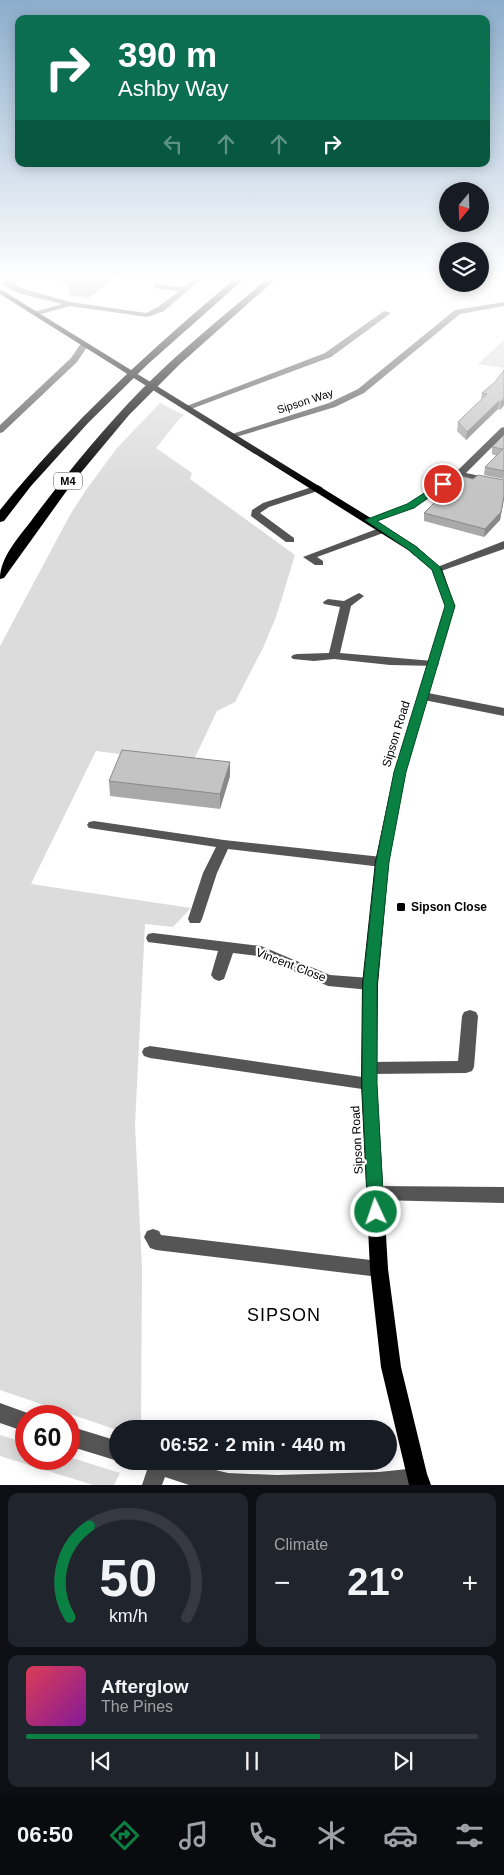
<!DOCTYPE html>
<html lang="en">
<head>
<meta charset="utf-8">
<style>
	body { margin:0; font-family:Arial,sans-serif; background:#20242c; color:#f1f3f6; height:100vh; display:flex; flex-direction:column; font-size:19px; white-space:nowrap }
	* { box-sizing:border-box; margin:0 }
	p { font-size:16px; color:#9ea1a6 }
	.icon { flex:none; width:28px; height:28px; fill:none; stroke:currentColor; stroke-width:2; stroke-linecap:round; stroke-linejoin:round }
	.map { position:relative; height:1485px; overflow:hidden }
	.drawer { display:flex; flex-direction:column; gap:8px; padding:8px; background:#0d0f14; flex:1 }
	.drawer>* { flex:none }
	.hud { position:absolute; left:15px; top:15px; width:475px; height:152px; border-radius:10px; box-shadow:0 2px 12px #0003; background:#0b6e4f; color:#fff; overflow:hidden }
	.needle { width:32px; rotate:199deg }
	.controls { position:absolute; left:439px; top:182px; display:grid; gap:10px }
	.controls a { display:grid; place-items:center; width:50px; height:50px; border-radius:50%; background:#171b24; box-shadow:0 2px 12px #0003; font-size:25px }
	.speed { position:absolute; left:15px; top:1405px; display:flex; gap:10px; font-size:25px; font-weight:700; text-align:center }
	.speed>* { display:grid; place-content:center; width:65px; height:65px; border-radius:50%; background:#171b24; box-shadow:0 2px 12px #0003; line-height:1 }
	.speed .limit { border:8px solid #d22; background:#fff; color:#111 }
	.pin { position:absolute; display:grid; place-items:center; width:42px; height:42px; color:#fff; margin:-21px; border:2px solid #fff; border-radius:50%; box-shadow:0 1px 5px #0007 }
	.me { position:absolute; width:55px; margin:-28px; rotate:357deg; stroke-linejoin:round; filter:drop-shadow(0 0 4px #0008) }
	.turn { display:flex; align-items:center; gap:18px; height:105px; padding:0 20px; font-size:22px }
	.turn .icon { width:65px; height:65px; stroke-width:2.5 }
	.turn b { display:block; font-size:35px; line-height:42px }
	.lanes { display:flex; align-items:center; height:48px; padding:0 20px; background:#0003; justify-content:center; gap:25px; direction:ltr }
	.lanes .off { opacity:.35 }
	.big { font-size:38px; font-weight:800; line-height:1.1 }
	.drawer .card { flex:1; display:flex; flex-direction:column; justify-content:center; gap:8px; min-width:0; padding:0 18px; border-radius:10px; background:#20242c }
	.drawer .dial { align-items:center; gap:0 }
	.dial svg { height:130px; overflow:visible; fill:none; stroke:#363941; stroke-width:7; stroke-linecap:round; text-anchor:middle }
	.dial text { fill:#f1f3f6; stroke:none }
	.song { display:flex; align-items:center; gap:15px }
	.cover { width:60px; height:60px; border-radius:8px; background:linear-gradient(135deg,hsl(350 70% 55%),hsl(290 70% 35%)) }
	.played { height:5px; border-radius:2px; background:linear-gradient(90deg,#0b8043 65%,#363941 65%) }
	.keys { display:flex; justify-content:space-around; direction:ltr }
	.heat { display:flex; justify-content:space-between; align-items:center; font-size:28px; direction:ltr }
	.drawer .tiles { flex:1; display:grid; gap:8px; grid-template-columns:1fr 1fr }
	.card:last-child { grid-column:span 2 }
	.trip { position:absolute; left:109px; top:1420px; width:288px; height:50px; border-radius:25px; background:#171b24; box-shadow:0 2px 12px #0003; font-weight:800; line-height:50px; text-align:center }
	.menu { display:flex; height:80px; justify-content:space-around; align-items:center; background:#090b0e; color:#9ea1a6 }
	.menu .icon { width:35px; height:35px }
	.menu .selected { color:#0b8043 }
	.menu b { font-size:22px; color:#f1f3f6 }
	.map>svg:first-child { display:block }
	.green { fill:#dcdcdc }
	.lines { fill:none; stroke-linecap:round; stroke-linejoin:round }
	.minor { fill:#555; fill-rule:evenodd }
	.major { fill:#000; fill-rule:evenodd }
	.highway { fill:#000; fill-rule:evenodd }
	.wall { fill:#a9a9a9 }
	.shaded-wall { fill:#898989 }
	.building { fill:#c4c4c4; stroke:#898989 }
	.route { fill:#0b8043; stroke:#07532c }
	.poi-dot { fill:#000; stroke:#fff; stroke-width:2 }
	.labels { text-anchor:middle; stroke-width:4.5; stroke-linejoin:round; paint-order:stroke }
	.far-street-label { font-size:11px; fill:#000; stroke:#fff }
	.shield { fill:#fff; stroke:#4c4c4c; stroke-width:1 }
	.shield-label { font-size:11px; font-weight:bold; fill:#000 }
	.street-label { font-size:12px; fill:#000; stroke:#fff }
	.poi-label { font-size:12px; font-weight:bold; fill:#000; stroke:#fff; text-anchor:start }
	.near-quarter-label { font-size:18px; letter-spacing:1px; fill:#000; stroke:#fff }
</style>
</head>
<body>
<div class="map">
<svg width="504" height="1485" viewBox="0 0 504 1485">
	<rect width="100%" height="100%" fill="#fff"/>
	<g class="green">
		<path d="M504,340V368L478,364Z"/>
		<path d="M160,403L184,415L180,418L156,448L192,473L190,479L295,555L276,617L263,648L235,702L217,711L190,768L156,759L96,751L31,884L191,908L173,927L145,924L135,1125L142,1268L141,1429L117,1430L0,1390V646L70,515L86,490L117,448Z"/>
		<path d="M0,1435L26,1443V1459H69V1457L120,1473L114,1485H93L0,1456Z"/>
	</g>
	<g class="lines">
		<g class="minor">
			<path d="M13,278H21L13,284L24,289L70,302L146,313L158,307L179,291L155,288V284L183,287L194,278H202L164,311L147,317L70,306L34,316V312L62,304L18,293L4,286V282Z"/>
			<path d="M42,278H84L70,283Z"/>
			<path d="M497,278H504V280H498Z"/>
			<path d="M504,302V306L460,314L364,393L335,407L236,437L229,435L329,403L358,389L455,310Z"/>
			<path d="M384,311L391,313L331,357L191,409L184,407L325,353Z"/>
			<path d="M82,342L89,344L77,362L3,432L0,433V425L71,358Z"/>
			<path d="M504,427V435L466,473L504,481V487L461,477L414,508L370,523L365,520L408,504L456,472L501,428Z"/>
			<path d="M318,485L323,488L321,490L269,507L260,513L294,538V542H286L251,516L252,510L263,503Z"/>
			<path d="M382,527L386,528V532L317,557L323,561V565H315L303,557Z"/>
			<path d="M504,541V549L441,571L437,572L432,569Z"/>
			<path d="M359,593L364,596L351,606L340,653L433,661L437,662L439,664L437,666L390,665L334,659L314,661L293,659L291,657L293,655L297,654L329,653L340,607L324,604L323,602L328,599L344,601Z"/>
			<path d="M423,692L504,708V716L419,699L417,696Z"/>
			<path d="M94,821L224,840L382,857L387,859L389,862L387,865L382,867L228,849L217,873L202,919L200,923H190L188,919L203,873L216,847L89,828L87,825L89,822Z"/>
			<path d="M153,933L261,946L330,975L370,978L375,980L378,984L375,988L370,990L328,986L259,956L233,953L224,979L219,981L214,979L211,975L218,951L148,942L146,938L148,934Z"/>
			<path d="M470,1010L476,1012L478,1016L474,1067L472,1071L466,1073L370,1074L364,1072L362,1068L364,1064L370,1062L458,1061L462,1016L464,1012Z"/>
			<path d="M150,1046L369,1078L375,1079L377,1084L375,1089L369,1090L150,1058L144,1056L142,1052L144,1048Z"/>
			<path d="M375,1186L504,1187V1203L375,1200L369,1198L366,1193L369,1188Z"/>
			<path d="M153,1229L159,1231L161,1235L379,1261L386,1263L388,1269L386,1275L379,1277L156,1250L150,1248L144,1237L147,1231Z"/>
			<path d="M0,1403L33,1415L26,1416V1432L0,1423Z"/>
			<path d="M69,1426L118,1441V1461L69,1446Z"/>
			<path d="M139,1461H178L228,1473L277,1475L379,1472L417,1468L424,1471L427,1478L425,1485H189L165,1477L162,1485H142L147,1470L142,1468Z"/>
		</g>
		<path class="major" d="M0,289L416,546L442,569L455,606L406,772L389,862L378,984L377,1084L388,1269L401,1367L427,1474L431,1485H409L381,1367L370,1269L361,1084L362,984L375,862L394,772L445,606L432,570L408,550L0,294Z"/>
		<g class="highway">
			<path d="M236,278H245L148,364L88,423L31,486L4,521L0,522V510C70,423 151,349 236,278Z"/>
			<path d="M268,278H277L180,364L129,415L73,482L4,578L0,579C0,556 21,535 34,517C68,472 103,429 142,389C182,349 226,314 268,278Z"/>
		</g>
	</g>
	<g class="wall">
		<path d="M68,278H115L88,298L69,295Z"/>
		<path d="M495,382L504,405L500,410L498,409L466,440L457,431L458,422L481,400L482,393Z"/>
		<path d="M504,435V479L484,475L485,467L497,456L492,454V447Z"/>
		<path d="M473,479L504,498L500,520L484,537L424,521V513Z"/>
		<path d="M230,776L220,809L110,796L109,781Z"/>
	</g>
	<g class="shaded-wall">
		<path d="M91,278H115L88,298L87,280Z"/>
		<path d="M504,398V405L500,410L501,402Z"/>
		<path d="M499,401L498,409L466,440L467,432Z"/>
		<path d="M504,498L500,520L484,537L485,529Z"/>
		<path d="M230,762V776L220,809V794Z"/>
	</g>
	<g class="building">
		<path d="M68,278H91L87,280Z"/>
		<path d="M504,370V398L501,402L499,401L467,432L458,422L487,394L482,393L495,382Z"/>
		<path d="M504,435V471L485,467L503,449L492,447Z"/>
		<path d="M478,475L504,480V496L501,512L485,529L424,513L461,476L473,479Z"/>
		<path d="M122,750L230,762L220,794L109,781Z"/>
	</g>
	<linearGradient id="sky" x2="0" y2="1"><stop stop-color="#8cadcc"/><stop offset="0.57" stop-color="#fff"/><stop offset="1" stop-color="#fff" stop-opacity="0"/></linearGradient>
	<rect width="504" height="486" fill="url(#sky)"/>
	<path class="route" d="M440,483L447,484L414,508L377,521L415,546L440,567L455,606L406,772L389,862L377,984V1084L384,1212L381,1217L376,1219L370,1217L368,1212L362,1084L363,984L376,862L394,772L445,606L432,570L409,550L365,520L407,504Z"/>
	<rect class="poi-dot" x="396" y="902" width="10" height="10" rx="2.5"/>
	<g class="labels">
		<g class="far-street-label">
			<text transform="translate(305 401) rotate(-18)" y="4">Sipson Way</text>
		</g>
		<rect class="shield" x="54" y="472.5" width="28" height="17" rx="4"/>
		<g class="shield-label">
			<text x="68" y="485">M4</text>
		</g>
		<g class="street-label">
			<text transform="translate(396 734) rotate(-73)" y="4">Sipson Road</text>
			<text transform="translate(291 965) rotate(21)" y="4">Vincent Close</text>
			<text transform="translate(357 1140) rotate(-93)" y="4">Sipson Road</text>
		</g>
		<g class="poi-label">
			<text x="411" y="911">Sipson Close</text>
		</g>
		<g class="near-quarter-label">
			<text x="284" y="1321">SIPSON</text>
		</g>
	</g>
</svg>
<div class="controls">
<a><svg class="needle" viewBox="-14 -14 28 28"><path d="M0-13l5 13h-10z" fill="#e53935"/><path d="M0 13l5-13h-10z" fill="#9ea1a6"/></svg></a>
<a><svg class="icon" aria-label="layers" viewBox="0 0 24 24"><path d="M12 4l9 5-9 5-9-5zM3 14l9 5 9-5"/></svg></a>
</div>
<div class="speed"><div class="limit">60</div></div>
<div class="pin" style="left:443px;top:484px;background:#d93025"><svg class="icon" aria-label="arrive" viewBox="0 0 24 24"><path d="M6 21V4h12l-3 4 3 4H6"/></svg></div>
<svg class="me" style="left:376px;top:1212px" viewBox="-20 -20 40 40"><circle r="17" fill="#0b8043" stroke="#fff" stroke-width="3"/><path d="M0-11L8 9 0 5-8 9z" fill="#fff"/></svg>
<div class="trip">06:52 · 2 min · 440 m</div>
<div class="hud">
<div class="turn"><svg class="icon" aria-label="right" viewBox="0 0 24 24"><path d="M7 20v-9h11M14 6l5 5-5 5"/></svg><div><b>390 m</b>Ashby Way</div></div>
<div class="lanes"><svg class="icon off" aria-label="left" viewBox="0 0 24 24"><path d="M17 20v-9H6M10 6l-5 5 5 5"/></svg><svg class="icon off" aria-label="ahead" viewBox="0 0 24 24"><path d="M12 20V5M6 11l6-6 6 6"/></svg><svg class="icon off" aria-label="ahead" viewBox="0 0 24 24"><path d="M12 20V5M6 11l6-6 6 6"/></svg><svg class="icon" aria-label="right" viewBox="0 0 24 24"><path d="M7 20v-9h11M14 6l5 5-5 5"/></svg></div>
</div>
</div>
<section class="drawer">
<div class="tiles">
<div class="card dial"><svg viewBox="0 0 100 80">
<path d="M14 69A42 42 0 1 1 86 69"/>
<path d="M14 69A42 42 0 0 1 26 13" stroke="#0b8043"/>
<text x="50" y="56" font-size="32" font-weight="700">50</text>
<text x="50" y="72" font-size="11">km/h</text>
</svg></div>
<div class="card"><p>Climate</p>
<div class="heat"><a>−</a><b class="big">21°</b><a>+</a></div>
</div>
<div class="card">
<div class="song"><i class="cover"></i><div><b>Afterglow</b><p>The Pines</p></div></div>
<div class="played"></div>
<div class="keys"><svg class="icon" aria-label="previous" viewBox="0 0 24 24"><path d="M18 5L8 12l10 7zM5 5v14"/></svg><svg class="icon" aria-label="pause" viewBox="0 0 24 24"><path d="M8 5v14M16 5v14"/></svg><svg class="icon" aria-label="next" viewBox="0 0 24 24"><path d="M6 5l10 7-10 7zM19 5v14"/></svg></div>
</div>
</div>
</section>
<nav class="menu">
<b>06:50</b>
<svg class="icon selected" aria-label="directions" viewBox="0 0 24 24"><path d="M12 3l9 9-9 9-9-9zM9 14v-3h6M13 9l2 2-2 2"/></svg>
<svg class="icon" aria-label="music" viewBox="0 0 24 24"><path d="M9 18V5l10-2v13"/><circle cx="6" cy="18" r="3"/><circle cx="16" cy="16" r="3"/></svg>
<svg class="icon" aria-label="phone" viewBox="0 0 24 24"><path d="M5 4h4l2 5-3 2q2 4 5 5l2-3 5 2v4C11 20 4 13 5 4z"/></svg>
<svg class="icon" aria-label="climate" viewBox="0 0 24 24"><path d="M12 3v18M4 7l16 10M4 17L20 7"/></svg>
<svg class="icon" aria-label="car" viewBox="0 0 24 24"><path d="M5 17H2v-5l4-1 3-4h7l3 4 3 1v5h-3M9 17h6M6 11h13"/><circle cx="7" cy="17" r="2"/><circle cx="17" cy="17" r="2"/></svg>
<svg class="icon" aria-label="filters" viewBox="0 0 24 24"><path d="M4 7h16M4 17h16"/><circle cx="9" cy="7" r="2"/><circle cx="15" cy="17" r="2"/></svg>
</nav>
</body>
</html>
